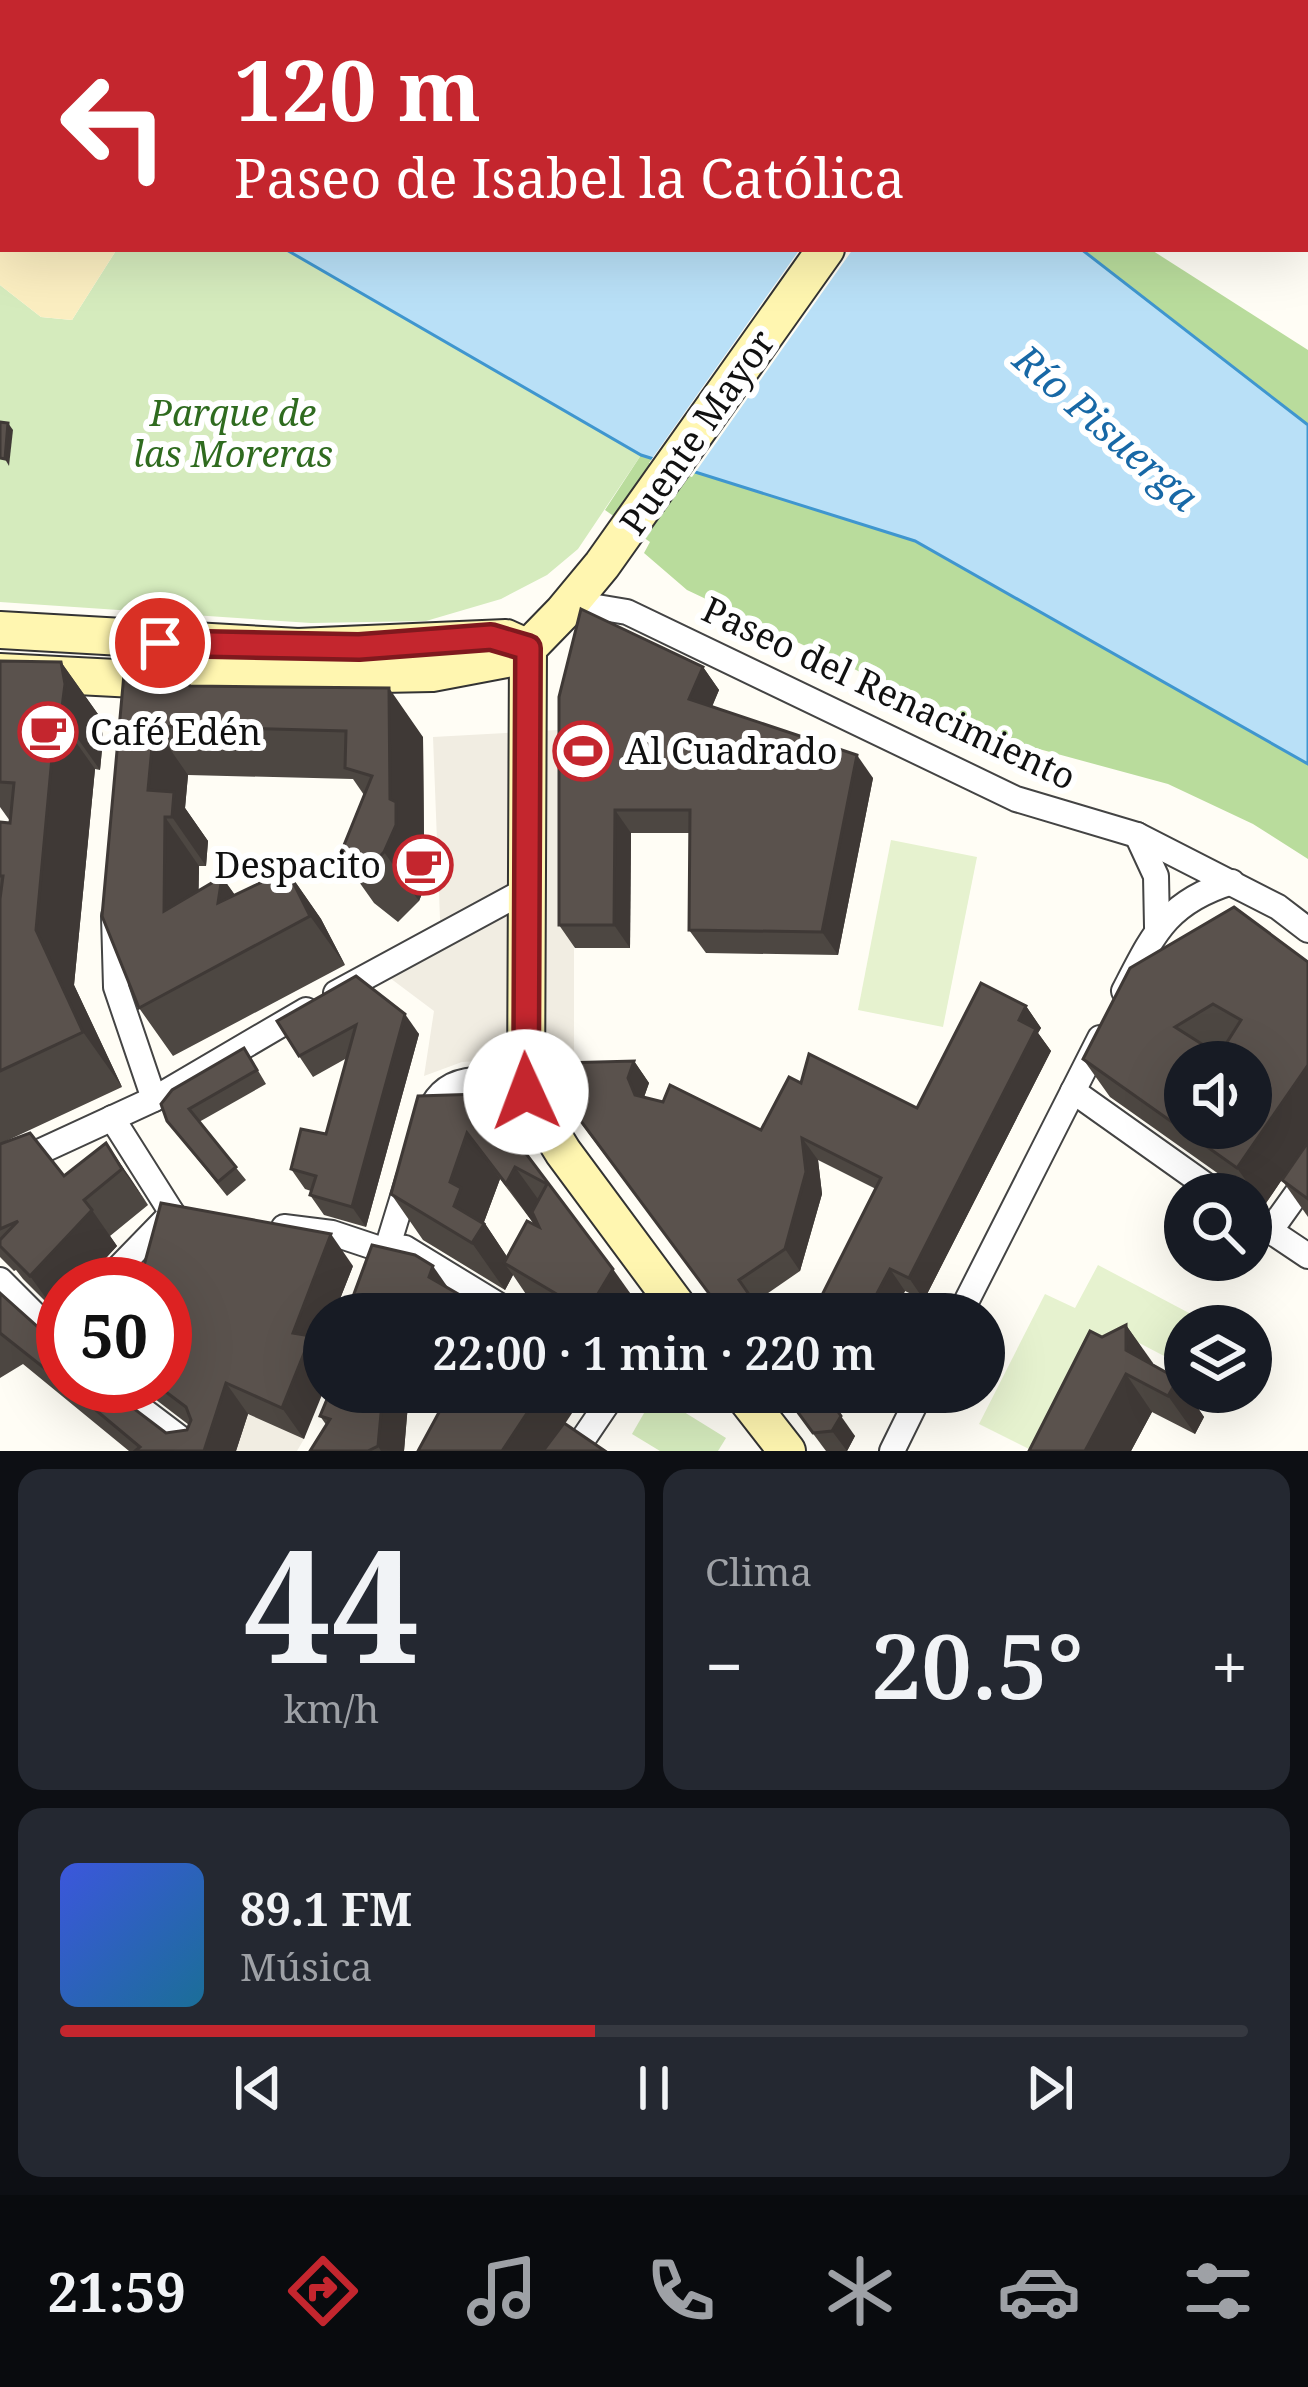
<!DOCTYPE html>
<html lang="es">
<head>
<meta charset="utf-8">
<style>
	body { margin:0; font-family:"Noto Serif",serif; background:#242831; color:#f1f3f6; height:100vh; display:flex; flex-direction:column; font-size:45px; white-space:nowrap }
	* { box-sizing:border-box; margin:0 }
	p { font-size:39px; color:#9ea1a6 }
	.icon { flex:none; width:66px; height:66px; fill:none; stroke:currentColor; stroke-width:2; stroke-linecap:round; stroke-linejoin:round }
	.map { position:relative; height:1451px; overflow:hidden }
	.panel { display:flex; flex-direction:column; gap:18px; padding:18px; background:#0d0f14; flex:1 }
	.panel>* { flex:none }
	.hud { position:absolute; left:0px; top:0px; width:1308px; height:252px; box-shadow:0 12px 48px #0002; background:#c4262e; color:#fff; overflow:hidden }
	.buttons { position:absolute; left:1164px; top:1041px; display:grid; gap:24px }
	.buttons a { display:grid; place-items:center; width:108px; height:108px; border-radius:50%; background:#171b24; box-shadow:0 12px 48px #0002; font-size:60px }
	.speed { position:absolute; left:36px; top:1257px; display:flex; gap:24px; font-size:60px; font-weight:700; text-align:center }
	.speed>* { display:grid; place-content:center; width:156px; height:156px; border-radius:50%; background:#171b24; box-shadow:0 12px 48px #0002; line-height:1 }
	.speed .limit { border:18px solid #d22; background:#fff; color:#111 }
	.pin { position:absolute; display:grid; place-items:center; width:102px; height:102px; color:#fff; margin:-51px; border:6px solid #fff; border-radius:50%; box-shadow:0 3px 12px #0007 }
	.me { position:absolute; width:132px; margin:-66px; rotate:358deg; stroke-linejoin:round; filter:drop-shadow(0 0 9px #0008) }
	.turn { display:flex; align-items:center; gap:42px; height:252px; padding:0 36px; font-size:54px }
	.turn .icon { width:156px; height:156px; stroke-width:2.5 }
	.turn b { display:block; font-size:84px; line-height:102px }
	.big { font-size:90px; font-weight:600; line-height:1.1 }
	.panel .tile { flex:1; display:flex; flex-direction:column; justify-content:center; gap:18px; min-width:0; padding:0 42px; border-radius:24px; background:#242831 }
	.panel .dial { align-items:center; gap:0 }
	.dial b { font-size:156px; line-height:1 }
	.song { display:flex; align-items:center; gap:36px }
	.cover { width:144px; height:144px; border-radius:18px; background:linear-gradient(135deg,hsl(230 70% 55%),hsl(200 70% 35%)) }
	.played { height:12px; border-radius:6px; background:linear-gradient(90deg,#c4262e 45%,#363941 45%) }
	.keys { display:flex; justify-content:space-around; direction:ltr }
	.heat { display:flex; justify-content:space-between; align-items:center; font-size:66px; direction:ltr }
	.panel .tiles { flex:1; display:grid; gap:18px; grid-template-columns:1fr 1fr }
	.tile:last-child { grid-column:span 2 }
	.trip { position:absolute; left:303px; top:1293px; width:702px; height:120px; border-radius:60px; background:#171b24; box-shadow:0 12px 48px #0002; font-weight:600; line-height:120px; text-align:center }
	.tabs { display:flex; height:192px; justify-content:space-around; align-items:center; background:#090b0e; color:#9ea1a6 }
	.tabs .icon { width:84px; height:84px }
	.tabs .selected { color:#c4262e }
	.tabs b { font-size:54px; color:#f1f3f6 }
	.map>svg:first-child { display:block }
	.green { fill:#d5ebbd }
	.forest { fill:#b9dc9c }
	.sand { fill:#fbeec1 }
	.pitch { fill:#e6f2cf }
	.plaza { fill:#f1ede2 }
	.water { fill:#b9e0f7; stroke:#3f96cf; stroke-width:3 }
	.pier { fill:#fffdf5 }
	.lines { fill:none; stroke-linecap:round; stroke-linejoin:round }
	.street-casing { stroke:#444; stroke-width:28 }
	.secondary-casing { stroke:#333; stroke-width:40 }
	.highway-casing { stroke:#222; stroke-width:50 }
	.street { stroke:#fff; stroke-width:24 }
	.secondary { stroke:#fff6b0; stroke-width:36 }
	.highway { stroke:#f5a25d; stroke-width:45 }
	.wall { fill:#4d4742; fill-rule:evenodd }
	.shaded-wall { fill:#3f3936 }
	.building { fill:#5a524d; stroke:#3f3936; stroke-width:3; fill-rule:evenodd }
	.route-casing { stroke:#7f191e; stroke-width:30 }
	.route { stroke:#c4262e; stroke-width:21 }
	.labels { text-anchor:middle; stroke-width:12; stroke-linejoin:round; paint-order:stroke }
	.park-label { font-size:36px; font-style:italic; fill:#2f6b1f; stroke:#fff }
	.street-label { font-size:36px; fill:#111; stroke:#fff }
	.poi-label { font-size:36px; fill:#111; stroke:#fff; text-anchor:start }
	.water-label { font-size:39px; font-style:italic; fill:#1768a6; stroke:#fff }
</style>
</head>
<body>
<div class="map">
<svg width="1308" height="1451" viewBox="0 0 1308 1451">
	<rect width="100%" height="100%" fill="#fffdf5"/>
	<g class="green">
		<path d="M117,249H285L641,455L578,549L547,575L501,599L426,621L311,623L0,602V285L41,317L72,320Z"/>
		<path d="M655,1394L726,1438L718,1451H660L632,1434Z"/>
	</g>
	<g class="forest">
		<path d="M1081,249H1150L1308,350V425Z"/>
		<path d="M641,455L915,541L1308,764V859L1253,824L1168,784L1002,739L687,590L644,553L650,542L605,510Z"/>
	</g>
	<path class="sand" d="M0,85L3,249H117L72,320L41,317L0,285Z"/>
	<g class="pitch">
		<path d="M891,840L977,857L943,1027L858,1010Z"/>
		<path d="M1098,1265L1191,1314L1168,1358L1118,1332L1033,1451L979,1424L1045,1294L1075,1308Z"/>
	</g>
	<g class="plaza">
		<path d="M574,729V1116L495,1060L462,1062L424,1076L434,1011L390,978L441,945L433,737Z"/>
		<path d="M247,1414L283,1427L304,1439L297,1451H236Z"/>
	</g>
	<g class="water">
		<path d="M0,0H841L843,3H3V87Z"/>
		<path d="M285,249H1081L1308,425V764L915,541L641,455Z"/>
	</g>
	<path class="pier" d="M800,249H853L692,477L649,463Z"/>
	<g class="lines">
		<g class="street-casing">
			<g id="street">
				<path d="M563,612L597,607L627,612L1016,799L1137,835L1278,907L1308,930"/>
				<path d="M1137,835L1156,876L1157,927"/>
				<path d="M114,916L116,987L154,1099"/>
				<path d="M1124,991C1154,933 1167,902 1232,882"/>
				<path d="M336,993L526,890"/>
				<path d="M1073,1091L1218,1194"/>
				<path d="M112,1118L172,1213"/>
				<path d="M426,1121C441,1071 486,1074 526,1092"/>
				<path d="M0,1170L154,1099L306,1010"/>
				<path d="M1251,1218L1308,1256"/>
				<path d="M284,1227L332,1233L386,1251"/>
				<path d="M1270,1231L1308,1178"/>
				<path d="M387,1246L405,1248L513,1314"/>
				<path d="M0,1280L63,1343"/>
				<path d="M103,1284L172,1213"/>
				<path d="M367,1314L409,1177"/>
				<path d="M960,1314L1100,1038"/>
				<path d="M111,1386L197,1451"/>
				<path d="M575,1451L615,1392"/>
				<path d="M892,1451L921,1392"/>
			</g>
		</g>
		<g class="secondary-casing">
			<g id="secondary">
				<path d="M0,630L298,647L506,638L528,648"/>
				<path d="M528,648L526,1092L563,1152L683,1314"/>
				<path d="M0,672L135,679L432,673L506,659L528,648L563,612L602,565L826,249"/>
				<path d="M741,1392L787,1451"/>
			</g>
		</g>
		<g class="highway-casing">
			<g id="highway">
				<path d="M982,0L990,3"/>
				<path d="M1029,0H1116"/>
				<path d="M1153,0L1158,3"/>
				<path d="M1214,0L1220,3"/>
				<path d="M1305,51L1308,53"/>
				<path d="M1305,90L1308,91"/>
			</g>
		</g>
		<use href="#street" class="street"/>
		<use href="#secondary" class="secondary"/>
		<use href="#highway" class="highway"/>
	</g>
	<g class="wall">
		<path d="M1305,113L1308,115V192L1305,190Z"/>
		<path d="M0,661L61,662L100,717L103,739L100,770L95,769L74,985L122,1087L4,1142L64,1176L106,1143L148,1205L110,1236L117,1246L82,1284H63V1304L56,1312L23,1279L16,1270L14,1271L0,1257V822L10,823V821L0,807Z"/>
		<path d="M703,667L719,690L712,707L873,778L838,955L706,953L689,930L690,833H631L630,948H575L559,925V697Z"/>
		<path d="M124,674L190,686L423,737L424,843L430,851V874L419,901L398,922L374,903L340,855L364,795L353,779L188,775L185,808L208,841L206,866H199L198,890L222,877L235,895L287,870L321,919L345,965L173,1056L139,1008Z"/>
		<path d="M1234,907L1308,1141L1264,1206L1251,1197V1194H1247L1110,1097L1083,1059Z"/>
		<path d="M356,976L419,1034L366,1227L324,1215L310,1195L311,1191L305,1189L291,1169L326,1134L347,1058L313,1077L299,1056Z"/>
		<path d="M1026,1006L1041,1028L1038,1033L1051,1051L924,1300L905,1291L893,1314H826L818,1303L876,1189L818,1160L822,1194L800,1271L755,1302L763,1314H724L578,1119L634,1061L649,1083L644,1097L761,1130L801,1083L917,1108Z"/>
		<path d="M253,1062L266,1084L199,1122L246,1180L227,1196L167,1121Z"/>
		<path d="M481,1094L645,1314H545L536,1309L513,1275L505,1290L423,1240L391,1194ZM500,1179L534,1224L507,1257L484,1222Z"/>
		<path d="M1308,1142V1217L1282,1180Z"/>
		<path d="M353,1266L320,1350L304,1439L248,1414L236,1451H129L23,1364L0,1378V1293L38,1327L52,1324L63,1309V1386H104L166,1433L187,1430L189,1425L138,1386H165Z"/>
		<path d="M1126,1325L1153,1365L1187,1392L1204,1417L1195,1434L1152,1412L1131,1451H1029L1102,1337Z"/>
		<path d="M330,1392H409L404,1451H310L327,1426L320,1416Z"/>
		<path d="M782,1392L855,1436L847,1451H826Z"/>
	</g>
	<g class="shaded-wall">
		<path d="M8,423L13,430L9,466L5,459Z"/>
		<path d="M61,662L100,717L103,739L100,770L61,715Z"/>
		<path d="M703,667L719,690L705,722L689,699Z"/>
		<path d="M389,688L423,737L424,843L430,851V874L419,901L384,852L390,799Z"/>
		<path d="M56,714L95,769L74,985L122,1087L83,1032L36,930Z"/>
		<path d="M154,726L188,775L185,808L208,841L206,866L172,817L148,790Z"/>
		<path d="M857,755L873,778L838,955L822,932Z"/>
		<path d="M615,810L631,833L630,948L614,925Z"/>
		<path d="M165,817L199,866L198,959L164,911Z"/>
		<path d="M287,870L321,919L345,965L310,916Z"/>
		<path d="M222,877L256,925L218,903Z"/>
		<path d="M1026,1006L1041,1028L1038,1033L1051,1051L924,1300L909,1278Z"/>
		<path d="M405,1014L419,1034L366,1227L352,1207Z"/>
		<path d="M634,1061L649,1083L643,1100L635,1095L628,1078Z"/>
		<path d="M1308,1065V1141L1264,1206L1237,1168Z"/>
		<path d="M467,1133L500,1179L484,1222L516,1270L504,1263L513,1275L505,1290L472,1243L454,1206L450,1182Z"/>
		<path d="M802,1138L818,1160L822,1194L800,1271L785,1249Z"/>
		<path d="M106,1143L131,1179L148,1205L122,1169Z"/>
		<path d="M515,1167L548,1213L538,1230L506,1184Z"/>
		<path d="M92,1210L117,1246L82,1284H63V1304L56,1312L30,1276Z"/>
		<path d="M331,1234L353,1266L334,1314H324V1341L320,1350L324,1356V1390L304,1439L282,1408L293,1333Z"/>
		<path d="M433,1266L456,1299L429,1277Z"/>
		<path d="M613,1269L645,1314H588L587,1312Z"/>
		<path d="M890,1269L905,1291L893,1314H866Z"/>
		<path d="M460,1295L473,1314H449Z"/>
		<path d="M1126,1325L1153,1363V1388L1126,1350Z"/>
		<path d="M1126,1374L1152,1412L1131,1451H1085Z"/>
		<path d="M1178,1379L1185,1389V1392H1187L1204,1417L1195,1434L1168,1396Z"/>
		<path d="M226,1383L248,1414L236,1451H204Z"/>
		<path d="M383,1392H409L404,1451H381L378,1446Z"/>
		<path d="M541,1392H586L547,1451H502Z"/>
		<path d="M841,1416L855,1436L847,1451L832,1431Z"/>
	</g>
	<g class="building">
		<path d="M1305,113L1308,115V171L1305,169Z"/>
		<path d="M0,422L8,423L5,459L0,458Z"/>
		<path d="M581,609L703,667L689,699L857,755L822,932L689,930L690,810H615L614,925H559V697Z"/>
		<path d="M0,661L61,662L65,684L61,715L56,714L36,930L83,1032L0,1071V899L3,876H0V822L10,823L14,783L0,782Z"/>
		<path d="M124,674L184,680L190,686L389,688L390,799L396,802V825L384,852L364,873L340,855L372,776L345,768L346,731L154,726L148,790L174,792L172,817H165L164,911L222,877L218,903L287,870L310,916L139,1008L102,916Z"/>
		<path d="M1234,907L1308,962V1065L1237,1168L1083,1059L1130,968ZM1213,1004L1241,1020L1219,1055L1175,1027ZM1185,1062H1251V1128H1185Z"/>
		<path d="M356,976L405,1014L352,1207L310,1195L316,1176L291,1169L301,1129L326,1134L356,1025L299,1056L277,1021Z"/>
		<path d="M981,983L1026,1006L1019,1020L1036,1029L909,1278L890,1269L866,1314H841L818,1303L881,1178L802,1138L806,1172L785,1249L739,1280L748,1293L722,1311L563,1097L561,1063L634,1061L628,1078L635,1095L663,1102L670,1085L761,1130L789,1077L801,1083L809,1054L917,1108Z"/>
		<path d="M244,1048L257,1070L189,1109L236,1167L218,1182L167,1121L161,1104L172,1090Z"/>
		<path d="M481,1094L613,1269L587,1312L504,1263L527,1221L539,1227L532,1212L547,1184L515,1167L506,1184L467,1133L450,1182L461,1188L454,1206L484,1224L472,1243L391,1194L418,1096Z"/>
		<path d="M30,1133L64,1176L106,1143L122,1169L84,1200L92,1210L30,1276L0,1246V1240L18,1221L0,1229V1144Z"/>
		<path d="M1308,1142V1199L1282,1180Z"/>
		<path d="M161,1203L331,1234L293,1333L311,1336L282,1408L226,1383L204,1451H135L140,1447L67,1386H104L166,1433L187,1430L191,1420L186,1407L158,1386H165V1284H139Z"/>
		<path d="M372,1245L415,1255L433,1266L429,1277L460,1295L449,1314H361L348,1310Z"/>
		<path d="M0,1293L38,1327L52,1324L63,1309V1383L0,1333Z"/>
		<path d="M1126,1325V1350L1178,1379L1168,1396L1126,1374L1085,1451H1029L1090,1331L1102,1337Z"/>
		<path d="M330,1392H383L378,1446L368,1451H310L330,1419L320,1416Z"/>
		<path d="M450,1392H541L502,1451H418Z"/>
		<path d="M783,1392H824L841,1416L832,1431L813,1433Z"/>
		<path d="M564,1423L605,1451H543Z"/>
	</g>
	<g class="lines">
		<g class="route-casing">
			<path id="route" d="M160,643L359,647L491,637L528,648L526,1092"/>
		</g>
		<use href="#route" class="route"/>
	</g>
	<defs>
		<g id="cafe-ring" transform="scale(3)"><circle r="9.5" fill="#fff" stroke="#c4262e" stroke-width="1.5"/><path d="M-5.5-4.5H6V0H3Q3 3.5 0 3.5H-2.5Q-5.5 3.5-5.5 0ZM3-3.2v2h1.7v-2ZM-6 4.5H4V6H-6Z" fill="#c4262e"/></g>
		<g id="stadium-ring" transform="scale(3)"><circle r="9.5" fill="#fff" stroke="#c4262e" stroke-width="1.5"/><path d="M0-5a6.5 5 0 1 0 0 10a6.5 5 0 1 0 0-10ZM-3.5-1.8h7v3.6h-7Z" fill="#c4262e"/></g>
	</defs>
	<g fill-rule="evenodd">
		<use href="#cafe-ring" x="48" y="732"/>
		<use href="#stadium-ring" x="583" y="751"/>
		<use href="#cafe-ring" x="423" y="865"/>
	</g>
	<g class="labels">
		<g class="park-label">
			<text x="233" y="426">Parque de<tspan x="233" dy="41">las Moreras</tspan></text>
		</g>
		<g class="street-label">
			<text transform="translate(697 432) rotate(-55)" y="13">Puente Mayor</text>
			<text transform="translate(889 693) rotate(25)" y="13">Paseo del Renacimiento</text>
		</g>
		<g class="poi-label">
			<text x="90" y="745">Café Edén</text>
			<text x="625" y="764">Al Cuadrado</text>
			<text x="381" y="878" text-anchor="end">Despacito</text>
		</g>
		<g class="water-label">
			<text transform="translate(1106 428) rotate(41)" y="14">Río Pisuerga</text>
		</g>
	</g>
</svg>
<div class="buttons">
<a><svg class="icon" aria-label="sound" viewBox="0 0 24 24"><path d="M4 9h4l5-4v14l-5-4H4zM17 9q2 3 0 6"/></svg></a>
<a><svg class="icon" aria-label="search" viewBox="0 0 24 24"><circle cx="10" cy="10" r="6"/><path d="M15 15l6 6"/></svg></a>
<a><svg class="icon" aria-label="layers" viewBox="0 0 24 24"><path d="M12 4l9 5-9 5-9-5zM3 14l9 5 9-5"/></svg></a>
</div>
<div class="speed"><div class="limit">50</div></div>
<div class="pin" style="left:160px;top:643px;background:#d93025"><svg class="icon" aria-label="arrive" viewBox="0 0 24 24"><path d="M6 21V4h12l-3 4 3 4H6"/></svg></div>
<svg class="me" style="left:526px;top:1092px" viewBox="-20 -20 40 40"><circle r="19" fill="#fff"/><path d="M0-13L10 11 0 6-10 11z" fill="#c4262e"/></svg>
<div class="trip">22:00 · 1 min · 220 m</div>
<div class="hud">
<div class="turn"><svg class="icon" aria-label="left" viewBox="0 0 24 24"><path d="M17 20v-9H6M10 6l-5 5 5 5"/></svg><div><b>120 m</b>Paseo de Isabel la Católica</div></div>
</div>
</div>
<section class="panel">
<div class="tiles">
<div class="tile dial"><b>44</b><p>km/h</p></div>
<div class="tile"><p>Clima</p>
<div class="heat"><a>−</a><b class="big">20.5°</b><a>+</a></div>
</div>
<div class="tile">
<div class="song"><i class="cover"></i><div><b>89.1 FM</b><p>Música</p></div></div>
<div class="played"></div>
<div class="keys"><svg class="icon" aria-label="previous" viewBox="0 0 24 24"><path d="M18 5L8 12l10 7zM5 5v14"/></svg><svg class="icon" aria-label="pause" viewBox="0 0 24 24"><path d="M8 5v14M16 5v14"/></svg><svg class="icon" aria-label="next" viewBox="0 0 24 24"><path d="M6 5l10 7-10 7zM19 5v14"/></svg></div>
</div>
</div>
</section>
<nav class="tabs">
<b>21:59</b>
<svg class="icon selected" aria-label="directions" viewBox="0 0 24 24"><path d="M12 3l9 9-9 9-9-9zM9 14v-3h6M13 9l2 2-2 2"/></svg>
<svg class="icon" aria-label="music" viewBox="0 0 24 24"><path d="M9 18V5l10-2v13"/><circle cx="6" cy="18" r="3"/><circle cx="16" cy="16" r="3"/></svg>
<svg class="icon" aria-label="phone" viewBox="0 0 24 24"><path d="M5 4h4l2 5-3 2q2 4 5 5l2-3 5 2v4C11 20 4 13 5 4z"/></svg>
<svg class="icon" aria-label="climate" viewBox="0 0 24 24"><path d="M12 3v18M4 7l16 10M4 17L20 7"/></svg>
<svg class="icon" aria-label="car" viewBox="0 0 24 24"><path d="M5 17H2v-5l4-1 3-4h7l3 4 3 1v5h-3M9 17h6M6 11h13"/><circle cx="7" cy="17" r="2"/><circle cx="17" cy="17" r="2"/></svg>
<svg class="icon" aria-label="filters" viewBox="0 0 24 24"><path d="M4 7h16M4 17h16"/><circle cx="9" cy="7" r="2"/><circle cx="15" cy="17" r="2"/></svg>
</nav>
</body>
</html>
